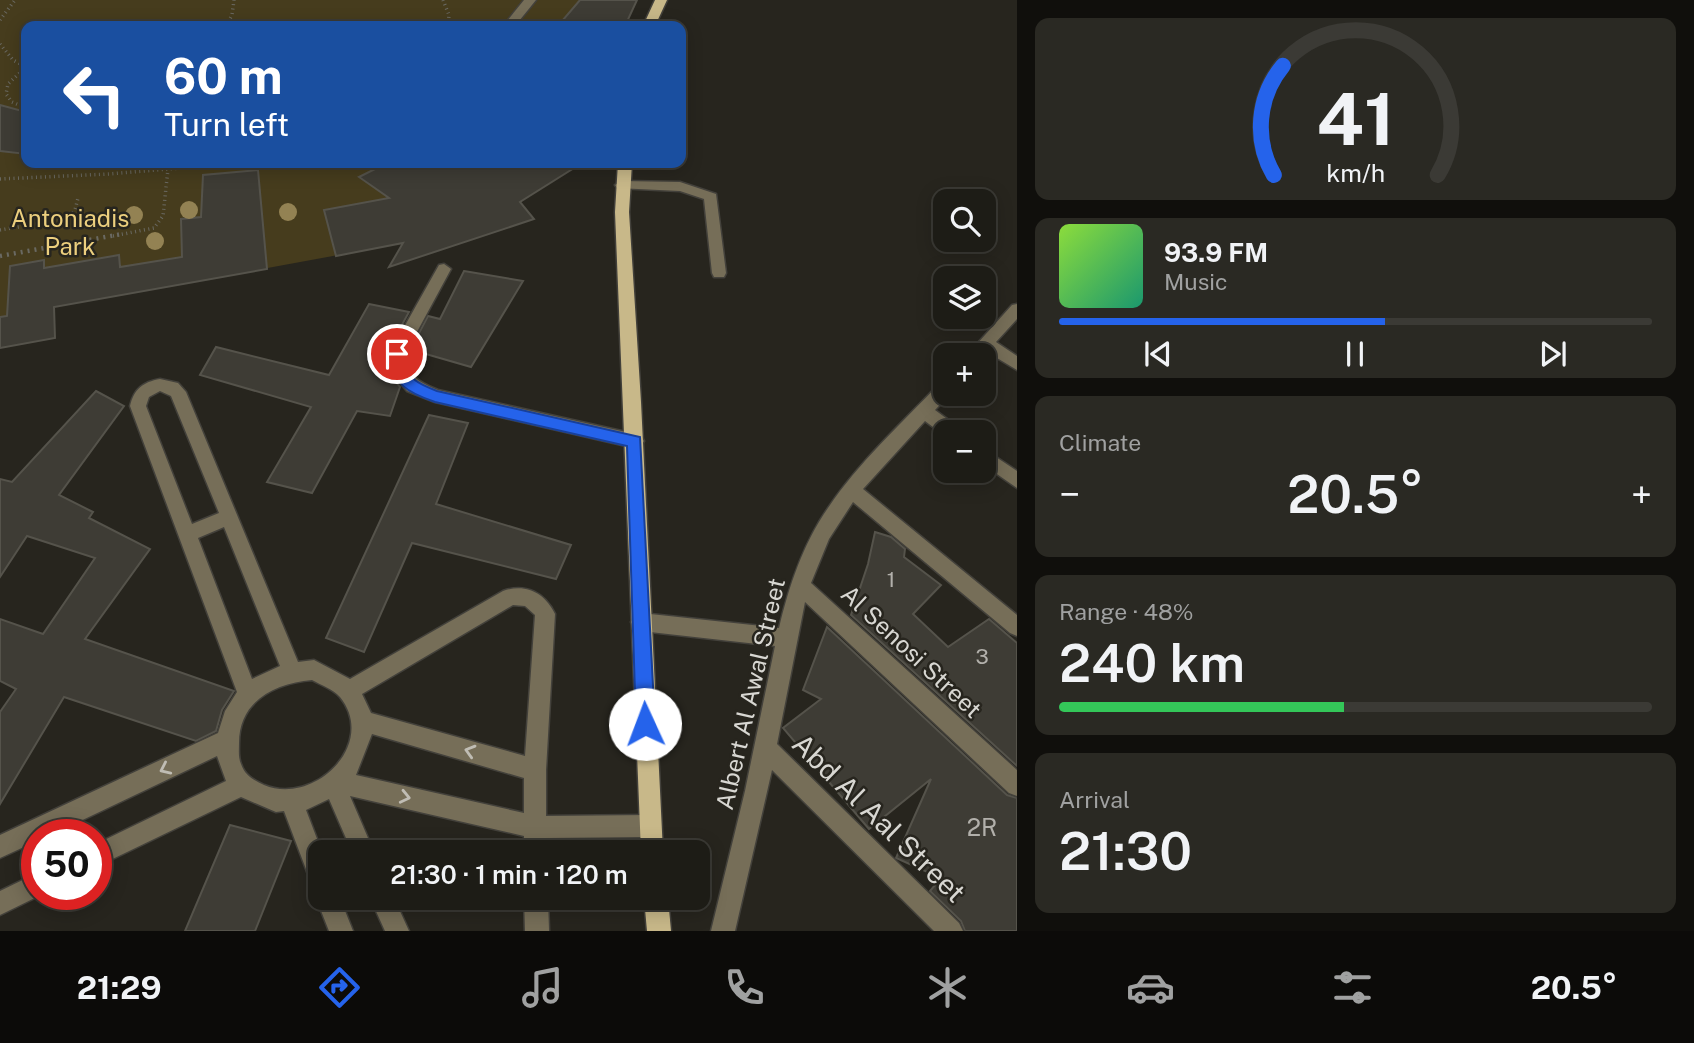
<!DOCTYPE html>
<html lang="en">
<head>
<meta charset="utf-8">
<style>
	body { margin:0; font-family:"Public Sans",sans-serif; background:#2a2923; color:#f1f3f6; height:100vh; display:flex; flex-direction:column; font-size:26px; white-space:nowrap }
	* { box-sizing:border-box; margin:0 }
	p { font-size:23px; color:#a0a1a1 }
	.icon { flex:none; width:38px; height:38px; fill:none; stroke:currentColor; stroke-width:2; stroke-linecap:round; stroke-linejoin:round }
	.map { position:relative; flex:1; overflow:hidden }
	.panel { display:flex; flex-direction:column; gap:18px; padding:18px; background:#100f0c; width:677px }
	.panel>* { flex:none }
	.guide { position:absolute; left:21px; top:21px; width:665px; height:147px; border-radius:14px; box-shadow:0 4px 18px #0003,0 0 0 2px #3b3a35; background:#1a4fa0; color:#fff; overflow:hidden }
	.buttons { position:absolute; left:933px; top:189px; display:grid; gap:14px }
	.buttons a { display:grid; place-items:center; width:63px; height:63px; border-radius:14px; background:#1d1c16; box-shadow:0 4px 18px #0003,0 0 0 2px #3b3a35; font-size:35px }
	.speed { position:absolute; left:21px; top:819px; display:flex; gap:14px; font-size:35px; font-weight:700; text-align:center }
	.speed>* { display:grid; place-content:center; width:91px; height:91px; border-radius:50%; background:#1d1c16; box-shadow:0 4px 18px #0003,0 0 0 2px #3b3a35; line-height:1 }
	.speed .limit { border:10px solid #d22; background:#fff; color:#111 }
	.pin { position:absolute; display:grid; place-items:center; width:60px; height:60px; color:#fff; margin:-30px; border:4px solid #fff; border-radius:50%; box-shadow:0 2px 7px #0007 }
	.me { position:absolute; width:77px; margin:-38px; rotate:358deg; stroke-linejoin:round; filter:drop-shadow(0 0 5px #0008) }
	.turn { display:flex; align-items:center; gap:24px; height:147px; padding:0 28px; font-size:32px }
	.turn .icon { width:91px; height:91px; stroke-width:2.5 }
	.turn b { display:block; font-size:49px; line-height:60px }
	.big { font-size:52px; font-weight:600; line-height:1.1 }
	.panel .tile { flex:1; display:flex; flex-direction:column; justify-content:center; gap:10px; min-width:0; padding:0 24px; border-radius:14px; background:#2a2923 }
	.panel .dial { align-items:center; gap:0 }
	.dial svg { height:182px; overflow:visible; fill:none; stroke:#3b3a35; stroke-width:7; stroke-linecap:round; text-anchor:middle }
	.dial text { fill:#f1f3f6; stroke:none }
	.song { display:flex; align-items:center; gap:21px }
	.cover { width:84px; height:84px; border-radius:10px; background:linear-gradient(135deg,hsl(90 70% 55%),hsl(160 70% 35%)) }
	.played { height:7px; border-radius:4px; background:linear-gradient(90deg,#2563eb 55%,#3b3a35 55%) }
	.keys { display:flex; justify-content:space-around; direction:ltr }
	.heat { display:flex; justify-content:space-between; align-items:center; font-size:38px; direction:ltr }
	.charge { height:10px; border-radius:5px; background:linear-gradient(90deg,#34c759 48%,#3b3a35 0) }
	.trip { position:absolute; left:308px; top:840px; width:402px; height:70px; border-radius:14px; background:#1d1c16; box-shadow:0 4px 18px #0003,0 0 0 2px #3b3a35; font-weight:600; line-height:70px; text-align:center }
	.dock { display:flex; height:112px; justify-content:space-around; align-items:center; background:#0c0b09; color:#a0a1a1 }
	.dock .icon { width:49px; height:49px }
	.dock .active { color:#2563eb }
	.dock b { font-size:32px; color:#f1f3f6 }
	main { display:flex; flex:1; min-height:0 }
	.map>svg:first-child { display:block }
	.green { fill:#463c1d }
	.building { fill:#3e3c35; stroke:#55534b; stroke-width:2 }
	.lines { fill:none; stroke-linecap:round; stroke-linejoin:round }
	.minor-casing { stroke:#43413b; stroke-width:3 }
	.major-casing { stroke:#43413b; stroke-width:3 }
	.path-far1 { stroke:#6a6962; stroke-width:3.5; stroke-dasharray:1 3.5; stroke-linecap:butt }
	.path { stroke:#6a6962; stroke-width:4.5; stroke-dasharray:2 5; stroke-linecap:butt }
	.minor { fill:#766e58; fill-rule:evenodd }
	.major { fill:#c8b889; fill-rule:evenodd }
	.tree { fill:#938253 }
	.oneway { stroke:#c0bdb4 }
	.route { fill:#2563eb; stroke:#184099; stroke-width:2 }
	.labels { text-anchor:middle; stroke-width:5; stroke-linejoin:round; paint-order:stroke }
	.number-label { font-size:21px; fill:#b2b0ab }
	.park-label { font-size:24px; fill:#eccf7e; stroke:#27251e }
	.street-label { font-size:24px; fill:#d8d7d2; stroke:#27251e }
	.near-number-label { font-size:24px; fill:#b2b0ab }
	.near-street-label { font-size:28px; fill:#d8d7d2; stroke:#27251e }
</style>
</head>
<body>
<main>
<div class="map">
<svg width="1017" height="931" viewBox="0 0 1017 931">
	<rect width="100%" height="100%" fill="#27251e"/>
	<path class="green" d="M0,0H637L625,26H26V163H581L455,223L371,249L0,317Z"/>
	<g class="building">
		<path d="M580,0H637L625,26H593L562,21Z"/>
		<path d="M0,105L26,112V154L0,151Z"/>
		<path d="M387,163H582L520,202L534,219L389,267L403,243L336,256L324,210L389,198L359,177Z"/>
		<path d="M258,170L267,269L54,307L55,338L0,348V317L7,316L10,266L44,260V268L119,255L120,267L182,257L181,219L201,217L203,175Z"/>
		<path d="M464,271L523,281L471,367L412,350L409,359L408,354L428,316L440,319Z"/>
		<path d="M369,304L409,312L386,354L388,372L400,387L390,416L357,411L312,493L267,482L311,407L200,375L216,347L329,375Z"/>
		<path d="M96,391L124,406L59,495L93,512L89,518L150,549L85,639L234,691L222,710L216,731L196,741L64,697L0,804V712L16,689L0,681V619L43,634L95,558L27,536L0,577V479L12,482Z"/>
		<path d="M429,415L468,423L436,504L571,545L556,579L412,543L364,652L326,638Z"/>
		<path d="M875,532L891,537L905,549L904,557L941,585L913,614L948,647L989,619L1017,643V766L851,615L868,564Z"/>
		<path d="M827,627L1007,795L1017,798V931H965L961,921L930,891L941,878L896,858L931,779L869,829L783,728L821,699L803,690Z"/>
		<path d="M230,825L291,841L255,931H185Z"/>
	</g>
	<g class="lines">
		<g class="minor-casing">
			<g id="minor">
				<path d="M524,0H536L515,26H503Z"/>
				<path d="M622,181L680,182L716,194L726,273L724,277H714L712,273L704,199L680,191L617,188L615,185Z"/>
				<path d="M444,264L451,269L405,354C408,376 418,382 438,390L635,434L641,436L644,441L641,446L635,448L435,402L407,391L391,372L389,354L439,265Z"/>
				<path d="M1017,304V319L996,342L1017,356V370L987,352L984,356L967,355L1012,305Z"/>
				<path d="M160,379L178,383L186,392L298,662L314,660L350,679L503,591C526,583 545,593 555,614L546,770V816L649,815L657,818L660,826L657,834L649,837L546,838V852H524V836L350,796L374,852H352L329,799L306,810L322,852L320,889L312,885L284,811L276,812L241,797L96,867V844L226,781L217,756L51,835H37V841L0,858V835L218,733L225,711L237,692L130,406C134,389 143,382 160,379ZM160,391L171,396L219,513L192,524L146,406L149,397ZM224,527L280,666L252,679L198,538ZM513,605L525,606L535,615L525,756L371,713L362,694ZM312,680C321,685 333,689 340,697C378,744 314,806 264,785C254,780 245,776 241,764C238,757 239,750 239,743C239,701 275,683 312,680ZM372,734L524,778V813L356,775Z"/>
				<path d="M945,382V394H950L935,410L958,427L960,432H945V436L925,421L863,489L1017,615V636L1010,633L853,502L829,539L811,583L1017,770V796L1009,793L805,602L777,744L959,923L963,931H934L772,770L735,931H711L745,791L775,646L641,631L634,628L631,622L634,616L641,613L779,628C789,586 803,544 828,508C859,462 901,424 939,384Z"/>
				<path d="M984,449L1017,471V488L984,465Z"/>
				<path d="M37,873V894H43L0,915V891Z"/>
				<path d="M320,889V898H340L353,931H329L316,898Z"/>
				<path d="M370,898H394L409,931H385Z"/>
				<path d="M524,898H548L549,931H525Z"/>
			</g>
		</g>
		<g class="major-casing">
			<g id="major">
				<path d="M655,0H667L655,26H643Z"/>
				<path d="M618,163H632L629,212L641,402L663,852H641L615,212Z"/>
				<path d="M644,898H668L671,931H647Z"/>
			</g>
		</g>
		<g class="path-far1">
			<path d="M443,0L449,15L448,26"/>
			<path d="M0,20L15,0"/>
			<path d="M226,26L232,15L234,0"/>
			<path d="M0,44L13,60L26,67"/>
			<path d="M26,67L8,84L6,94L12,102L26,108"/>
			<path d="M0,179L108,174L242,163"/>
			<path d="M0,230L67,219L75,210L78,198"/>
			<path d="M113,236L154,228L163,216L168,169"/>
		</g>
		<path class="path" d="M0,256L122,234"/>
		<use href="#minor" class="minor"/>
		<use href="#major" class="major"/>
	</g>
	<g class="tree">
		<circle cx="189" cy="210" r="9"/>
		<circle cx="288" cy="212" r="9"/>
		<circle cx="134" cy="215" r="9"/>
		<circle cx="155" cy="241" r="9"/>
	</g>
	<defs><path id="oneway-chevron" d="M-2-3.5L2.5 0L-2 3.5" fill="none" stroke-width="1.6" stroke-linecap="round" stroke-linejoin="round" transform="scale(1.75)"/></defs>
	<g class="oneway">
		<use href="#oneway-chevron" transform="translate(470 751) rotate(-164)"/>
		<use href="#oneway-chevron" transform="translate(165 769) rotate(155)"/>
		<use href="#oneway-chevron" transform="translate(405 797) rotate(13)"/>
	</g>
	<path class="route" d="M397,349L402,350C414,378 404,378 437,391L640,437L655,724L652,731L645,734L638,731L636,724L627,446L435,402C406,392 394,385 389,354Z"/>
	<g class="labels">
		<g class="number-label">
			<text x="891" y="587">1</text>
			<text x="982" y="664">3</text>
		</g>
		<g class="park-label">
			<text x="70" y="227">Antoniadis<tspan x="70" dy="28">Park</tspan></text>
		</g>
		<g class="street-label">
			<text transform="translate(911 652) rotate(43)" y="8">Al Senosi Street</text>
			<text transform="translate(751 694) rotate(-77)" y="8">Albert Al Awal Street</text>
		</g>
		<g class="near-number-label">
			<text x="982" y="836">2R</text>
		</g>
		<g class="near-street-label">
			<text transform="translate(879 818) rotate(44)" y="10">Abd Al Aal Street</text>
		</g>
	</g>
</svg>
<div class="buttons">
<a><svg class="icon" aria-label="search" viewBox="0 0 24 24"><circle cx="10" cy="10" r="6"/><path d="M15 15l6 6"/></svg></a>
<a><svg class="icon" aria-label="layers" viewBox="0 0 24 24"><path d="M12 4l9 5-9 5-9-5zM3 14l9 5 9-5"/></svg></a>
<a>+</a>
<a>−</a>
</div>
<div class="speed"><div class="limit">50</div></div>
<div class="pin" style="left:397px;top:354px;background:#d93025"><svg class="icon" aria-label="arrive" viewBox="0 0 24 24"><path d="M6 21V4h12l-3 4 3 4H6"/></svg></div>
<svg class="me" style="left:645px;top:724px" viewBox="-20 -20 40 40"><circle r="19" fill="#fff"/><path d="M0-13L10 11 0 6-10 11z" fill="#2563eb"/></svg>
<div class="trip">21:30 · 1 min · 120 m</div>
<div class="guide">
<div class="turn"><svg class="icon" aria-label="left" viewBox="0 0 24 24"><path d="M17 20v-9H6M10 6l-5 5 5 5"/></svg><div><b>60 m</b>Turn left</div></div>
</div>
</div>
<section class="panel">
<div class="tile dial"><svg viewBox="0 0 100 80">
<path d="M14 69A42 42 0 1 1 86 69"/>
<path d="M14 69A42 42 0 0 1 18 21" stroke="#2563eb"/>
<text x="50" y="56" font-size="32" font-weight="700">41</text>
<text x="50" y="72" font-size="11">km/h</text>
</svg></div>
<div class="tile">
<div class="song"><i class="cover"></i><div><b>93.9 FM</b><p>Music</p></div></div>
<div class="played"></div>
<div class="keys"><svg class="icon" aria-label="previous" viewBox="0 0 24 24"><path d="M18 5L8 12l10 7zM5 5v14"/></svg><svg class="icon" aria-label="pause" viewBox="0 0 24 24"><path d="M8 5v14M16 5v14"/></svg><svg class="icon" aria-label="next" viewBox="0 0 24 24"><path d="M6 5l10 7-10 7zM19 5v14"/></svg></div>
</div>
<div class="tile"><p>Climate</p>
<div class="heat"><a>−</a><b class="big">20.5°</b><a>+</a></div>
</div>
<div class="tile"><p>Range · 48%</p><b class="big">240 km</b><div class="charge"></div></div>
<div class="tile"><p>Arrival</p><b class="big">21:30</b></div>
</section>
</main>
<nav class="dock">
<b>21:29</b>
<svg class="icon active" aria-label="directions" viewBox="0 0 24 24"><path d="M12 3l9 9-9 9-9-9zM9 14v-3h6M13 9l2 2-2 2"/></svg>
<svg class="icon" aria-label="music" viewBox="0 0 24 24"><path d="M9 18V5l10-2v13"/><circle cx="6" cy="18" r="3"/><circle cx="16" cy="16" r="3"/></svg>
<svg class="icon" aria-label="phone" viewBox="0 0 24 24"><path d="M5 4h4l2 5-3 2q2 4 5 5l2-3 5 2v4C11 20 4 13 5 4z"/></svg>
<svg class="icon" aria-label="climate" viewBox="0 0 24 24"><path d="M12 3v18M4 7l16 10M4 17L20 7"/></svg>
<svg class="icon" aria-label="car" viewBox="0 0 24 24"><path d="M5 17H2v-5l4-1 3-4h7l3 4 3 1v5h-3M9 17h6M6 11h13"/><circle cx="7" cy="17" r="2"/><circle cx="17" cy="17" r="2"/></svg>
<svg class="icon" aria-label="filters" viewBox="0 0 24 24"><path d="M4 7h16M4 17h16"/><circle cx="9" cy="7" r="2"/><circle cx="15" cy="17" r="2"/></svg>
<b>20.5°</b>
</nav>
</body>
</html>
